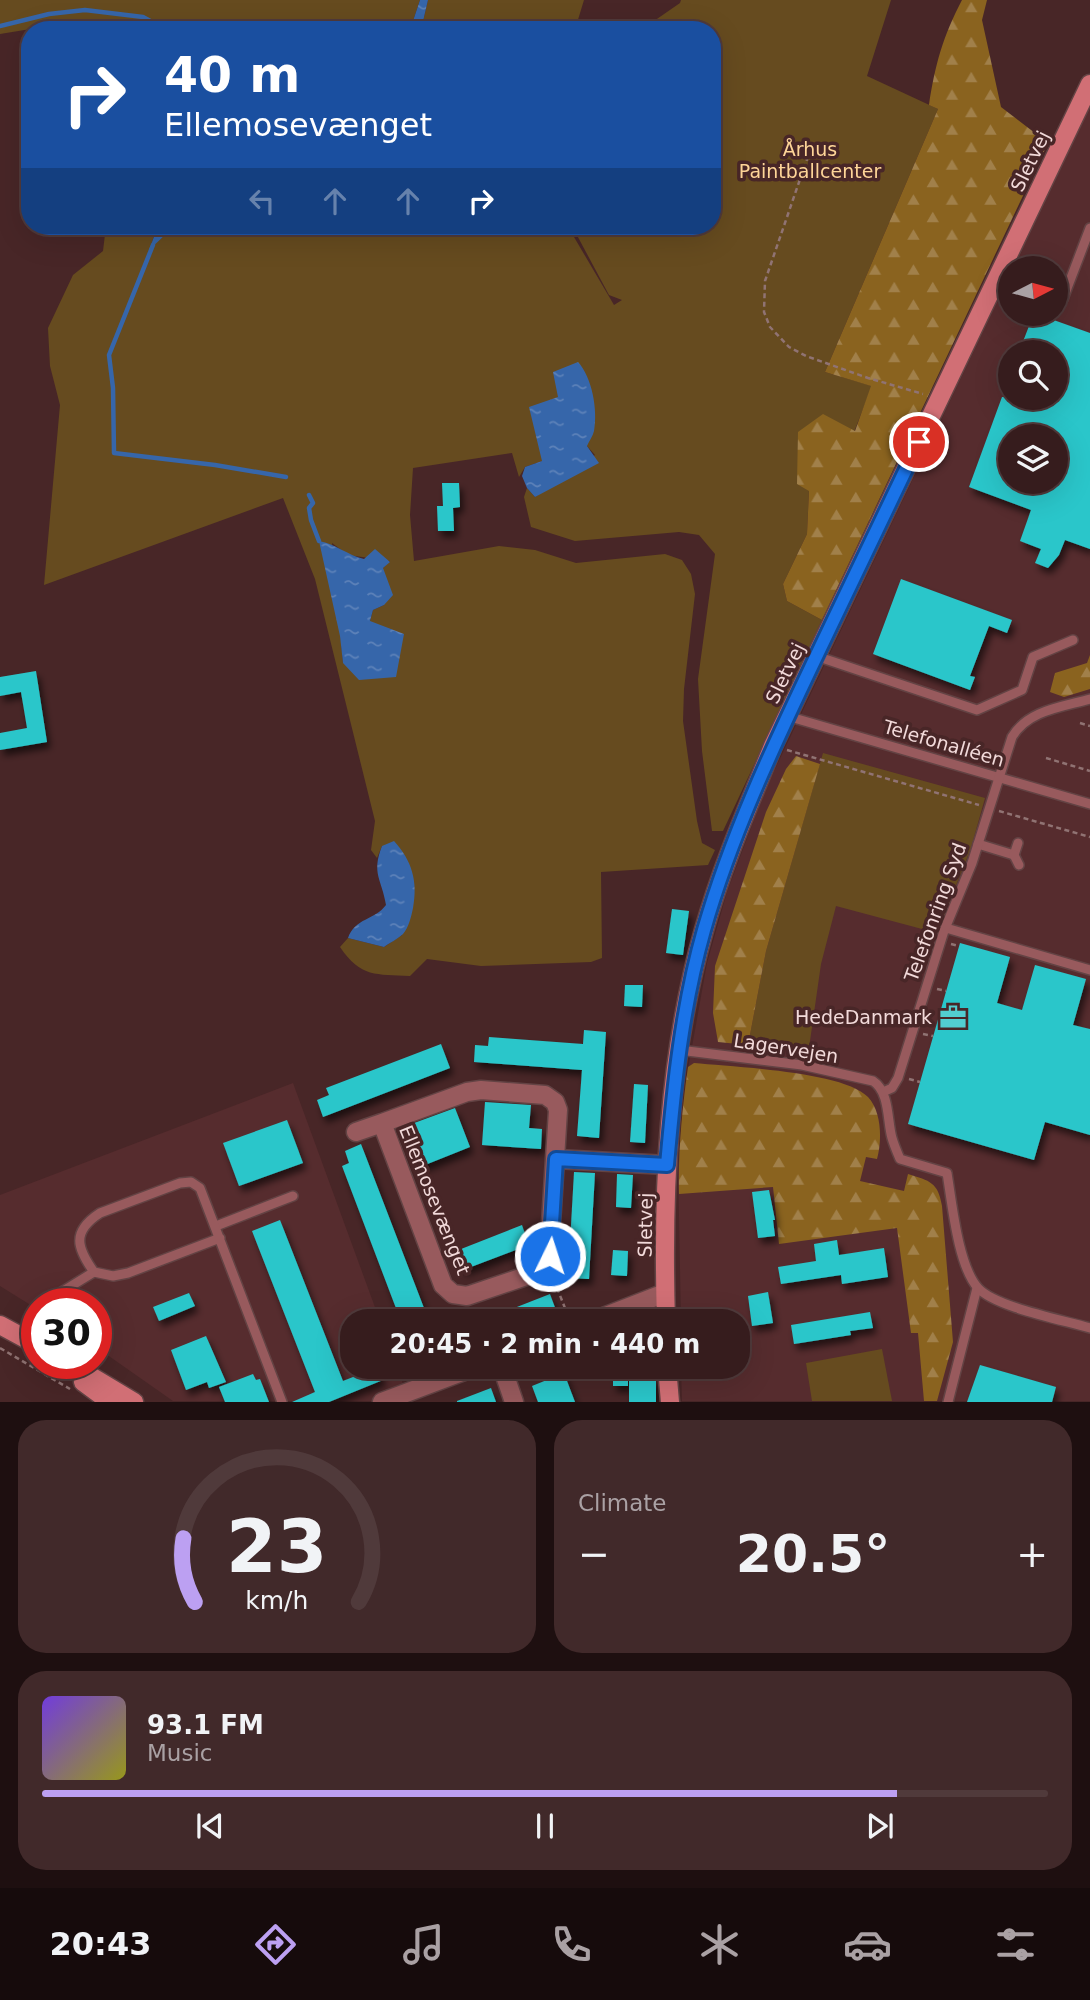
<!DOCTYPE html>
<html lang="en">
<head>
<meta charset="utf-8">
<style>
	body { margin:0; font-family:"DejaVu Sans",sans-serif; background:#41292a; color:#f1f3f6; height:100vh; display:flex; flex-direction:column; font-size:26px; white-space:nowrap }
	* { box-sizing:border-box; margin:0 }
	p { font-size:23px; color:#aaa1a4 }
	.icon { flex:none; width:38px; height:38px; fill:none; stroke:currentColor; stroke-width:2; stroke-linecap:round; stroke-linejoin:round }
	.map { position:relative; height:1402px; overflow:hidden }
	.sheet { display:flex; flex-direction:column; gap:18px; padding:18px; background:#1e0f10; flex:1 }
	.sheet>* { flex:none }
	.top-card { position:absolute; left:21px; top:21px; width:700px; height:214px; border-radius:28px; box-shadow:0 7px 28px #0002,0 0 0 2px #503a3b; background:#1a4fa0; color:#fff; overflow:hidden }
	.needle { width:46px; rotate:84deg }
	.tools { position:absolute; left:998px; top:256px; display:grid; gap:14px }
	.tools a { display:grid; place-items:center; width:70px; height:70px; border-radius:50%; background:#361c1d; box-shadow:0 7px 28px #0002,0 0 0 2px #503a3b; font-size:35px }
	.speed { position:absolute; left:21px; top:1288px; display:flex; gap:14px; font-size:35px; font-weight:700; text-align:center }
	.speed>* { display:grid; place-content:center; width:91px; height:91px; border-radius:50%; background:#361c1d; box-shadow:0 7px 28px #0002,0 0 0 2px #503a3b; line-height:1 }
	.speed .limit { border:10px solid #d22; background:#fff; color:#111 }
	.pin { position:absolute; display:grid; place-items:center; width:60px; height:60px; color:#fff; margin:-30px; border:4px solid #fff; border-radius:50%; box-shadow:0 2px 7px #0007 }
	.me { position:absolute; width:77px; margin:-38px; rotate:4deg; stroke-linejoin:round; filter:drop-shadow(0 0 5px #0008) }
	.turn { display:flex; align-items:center; gap:24px; height:147px; padding:0 28px; font-size:32px }
	.turn .icon { width:91px; height:91px; stroke-width:2.5 }
	.turn b { display:block; font-size:49px; line-height:60px }
	.lanes { display:flex; align-items:center; height:66px; padding:0 28px; background:#0003; justify-content:center; gap:35px; direction:ltr }
	.lanes .off { opacity:.35 }
	.big { font-size:52px; font-weight:600; line-height:1.1 }
	.sheet .card { flex:1; display:flex; flex-direction:column; justify-content:center; gap:10px; min-width:0; padding:0 24px; border-radius:28px; background:#41292a }
	.sheet .dial { align-items:center; gap:0 }
	.dial svg { height:182px; overflow:visible; fill:none; stroke:#503a3b; stroke-width:7; stroke-linecap:round; text-anchor:middle }
	.dial text { fill:#f1f3f6; stroke:none }
	.song { display:flex; align-items:center; gap:21px }
	.cover { width:84px; height:84px; border-radius:10px; background:linear-gradient(135deg,hsl(260 70% 55%),hsl(60 70% 35%)) }
	.played { height:7px; border-radius:4px; background:linear-gradient(90deg,#bca0f2 85%,#503a3b 85%) }
	.keys { display:flex; justify-content:space-around; direction:ltr }
	.heat { display:flex; justify-content:space-between; align-items:center; font-size:38px; direction:ltr }
	.sheet .tiles { flex:1; display:grid; gap:18px; grid-template-columns:1fr 1fr }
	.card:last-child { grid-column:span 2 }
	.trip { position:absolute; left:340px; top:1309px; width:410px; height:70px; border-radius:28px; background:#361c1d; box-shadow:0 7px 28px #0002,0 0 0 2px #503a3b; font-weight:600; line-height:70px; text-align:center }
	.dock { display:flex; height:112px; justify-content:space-around; align-items:center; background:#160b0c; color:#aaa1a4 }
	.dock .icon { width:49px; height:49px }
	.dock .on { color:#bca0f2 }
	.dock b { font-size:32px; color:#f1f3f6 }
	.map>svg:first-child { display:block }
	.built { fill:#562c2e; fill-rule:evenodd }
	.green { fill:#664b1f; fill-rule:evenodd }
	.forest { fill:url(#forest-firs) }
	.water { fill:url(#water-ripples) }
	.lines { fill:none; stroke-linecap:round; stroke-linejoin:round }
	.stream { stroke:#3666aa; stroke-width:4.5 }
	.building { fill:#2cc6ca; fill-rule:evenodd; filter:url(#shadow) }
	.lane-casing { stroke:#634344; stroke-width:12 }
	.street-casing { stroke:#634344; stroke-width:21 }
	.secondary-casing { stroke:#634344; stroke-width:21 }
	.path { stroke:#907373; stroke-width:2.5; stroke-dasharray:5 3.5; stroke-linecap:butt }
	.lane { stroke:#985a5d; stroke-width:9 }
	.street { stroke:#985a5d; stroke-width:18 }
	.secondary { stroke:#d16f75; stroke-width:18 }
	.route-casing { stroke:#114b97; stroke-width:18 }
	.route { stroke:#1a73e8; stroke-width:12 }
	.labels { text-anchor:middle; stroke-width:7; stroke-linejoin:round; paint-order:stroke }
	.park-label { font-size:19px; fill:#fed598; stroke:#482627 }
	.street-label { font-size:19px; fill:#f2dada; stroke:#482627 }
	.poi-label { font-size:19px; fill:#f2dada; stroke:#482627; text-anchor:end }
</style>
</head>
<body>
<div class="map">
<svg width="1090" height="1402" viewBox="0 0 1090 1402">
	<defs>
		<pattern id="forest-firs" width="22" height="20" patternUnits="userSpaceOnUse" patternTransform="scale(1.75)"><rect width="22" height="20" fill="#8a631f"/><path d="M5 1l3.5 6h-7zM16 11l3.5 6h-7z" fill="#a1804a"/></pattern>
		<pattern id="water-ripples" width="26" height="14" patternUnits="userSpaceOnUse" patternTransform="scale(1.75)"><rect width="26" height="14" fill="#3666aa"/><path d="M2 4q2-2 4 0t4 0M15 11q2-2 4 0t4 0" fill="none" stroke="#5d82b9"/></pattern>
		<filter id="shadow"><feDropShadow dx="3.5" dy="6" stdDeviation="3.5" flood-color="#0009"/></filter>
	</defs>
	<rect width="100%" height="100%" fill="#482627"/>
	<g class="built">
		<path d="M1090,107V1401H682L681,1367H737V1321H681L678,1164L685,1086L707,963L727,892L765,790L1010,275V313H1055V268H1013ZM1010,352H1055V397H1010ZM1010,436H1055V481H1010Z"/>
		<path d="M293,1083L380,1321H352V1367H397L409,1401H173L96,1347V1304H37V1309L0,1286V1195Z"/>
	</g>
	<g class="green">
		<path d="M0,0H420L410,30H132V24L92,19L0,34Z"/>
		<path d="M428,0H584L577,23L579,30H421Z"/>
		<path d="M681,0H891L867,76L938,109L825,372L872,386L854,432L809,490L807,534L783,584L787,601L822,620L723,831H712L702,751L698,679L715,554L699,535L679,532L575,541L531,527L524,497L527,488L535,497L595,455L587,446L559,397L542,461L525,467L519,477L512,453L413,468L410,515L414,561L499,546L535,550L576,563L665,554L682,560L691,574L695,594L684,689L683,721L697,821L702,843L715,850L708,865L601,872L602,958L591,962L481,966L427,959L410,976C376,974 361,978 340,947L348,938L384,947L402,935L382,846L377,858L371,850L375,821L315,579L283,498L44,585L60,405L50,366L48,328L73,275L103,251L106,226H153L155,233L150,248L165,235L170,226H570L574,237L614,305L622,300L609,295L572,226H712V30H641L680,3ZM332,543L348,555L390,561L383,568L384,605L373,610L370,621L343,663Z"/>
		<path d="M823,753L985,798L971,848L937,933L836,906L821,964L808,1055L805,1051L748,1045L766,951Z"/>
		<path d="M882,1349L892,1401H812L806,1363Z"/>
	</g>
	<g class="forest">
		<path d="M962,0H987L982,20L1001,107L1048,143L822,620L787,601L783,584L807,534L809,491L797,484L798,432L823,414L855,431L871,386L825,372L938,109L929,105C935,65 943,36 962,0Z"/>
		<path d="M1090,655V689L1064,697L1050,692L1055,673L1087,663Z"/>
		<path d="M796,756L820,764L766,951L748,1045L718,1042L713,1013L715,966L766,812L786,769Z"/>
		<path d="M694,1063C732,1067 843,1071 868,1097C882,1112 882,1141 877,1159L866,1157L860,1181L904,1191L908,1174C930,1181 938,1182 942,1206L953,1342L937,1401H924L918,1333H911L897,1228L779,1244L773,1187L679,1194C678,1152 682,1109 688,1067Z"/>
	</g>
	<g class="water">
		<path d="M420,0H428L421,30H410Z"/>
		<path d="M153,226H170L165,235L149,250L155,234Z"/>
		<path d="M578,362C592,377 598,410 594,431C593,436 589,441 587,446L599,463L535,497L527,488L522,476L525,467L542,461L529,407L558,397L553,372Z"/>
		<path d="M319,541C336,544 347,555 364,559L375,549L390,562L383,568L393,595L384,605L373,610L370,621L404,634L396,677L359,680L343,663L340,636Z"/>
		<path d="M394,841C412,861 418,881 413,908C411,917 409,927 403,934C398,939 389,943 384,947L348,938C355,918 375,920 386,905C382,879 371,874 382,846Z"/>
	</g>
	<g class="lines">
		<g class="stream">
			<path d="M0,26L49,14L85,10L143,17L167,30"/>
			<path d="M153,245L109,355L113,388L114,453L215,465L286,477"/>
			<path d="M309,495L313,503L309,508L311,520L319,541"/>
		</g>
	</g>
	<g class="building">
		<path d="M1034,313L1090,333V549L1065,540L1059,555L1048,568L1035,563L1041,549L1020,541L1031,510L969,487L1002,397H1055V352H1019ZM1010,436H1055V481H1010Z"/>
		<path d="M442,483H459L460,507L453,508L454,531H438L437,506H443Z"/>
		<path d="M901,579L1012,620L1007,633L989,626L970,676L975,677L970,690L873,654Z"/>
		<path d="M36,671L47,742L0,750V733L27,728L21,692L0,696V677Z"/>
		<path d="M672,909L689,911L683,955L666,953Z"/>
		<path d="M960,943L1010,957L997,1003L1022,1010L1035,965L1086,979L1073,1025L1090,1029V1135L1045,1122L1034,1160L908,1124Z"/>
		<path d="M625,985H643L642,1007L624,1006Z"/>
		<path d="M584,1030L606,1032L599,1138L577,1136L582,1070L474,1062L475,1045L488,1046L489,1037L583,1044Z"/>
		<path d="M441,1044L450,1068L323,1117L317,1100L329,1095L326,1088Z"/>
		<path d="M634,1084L648,1085L645,1143L630,1142Z"/>
		<path d="M485,1102L531,1105L529,1128L542,1129L541,1149L482,1145Z"/>
		<path d="M455,1108L470,1147L415,1169L407,1149L414,1147L406,1126Z"/>
		<path d="M287,1120L303,1163L239,1186L223,1143Z"/>
		<path d="M361,1144L429,1321H401L394,1303L342,1166L349,1163L345,1151Z"/>
		<path d="M574,1172L595,1173L589,1279L568,1278Z"/>
		<path d="M617,1174L633,1175L631,1208L616,1207Z"/>
		<path d="M769,1190L775,1220H773L775,1236L758,1238L752,1192Z"/>
		<path d="M280,1220L343,1381L378,1367L383,1380L329,1402H292L315,1392L252,1231Z"/>
		<path d="M522,1225L529,1245L463,1270L456,1251Z"/>
		<path d="M837,1240L839,1255L884,1248L888,1277L842,1284L841,1275L781,1284L778,1267L816,1261L814,1244Z"/>
		<path d="M613,1250L628,1251L627,1276L611,1275Z"/>
		<path d="M768,1292L773,1323L752,1326L748,1296Z"/>
		<path d="M189,1293L195,1306L159,1321L153,1307Z"/>
		<path d="M550,1294L557,1313L535,1321H481Z"/>
		<path d="M870,1312L873,1328L850,1331L851,1335L794,1344L791,1325Z"/>
		<path d="M206,1336L226,1382L209,1388L207,1382L186,1390L171,1350Z"/>
		<path d="M980,1365L1056,1387L1052,1402H967Z"/>
		<rect x="613" y="1367" width="15" height="19"/>
		<path d="M564,1373L575,1402H538L532,1386Z"/>
		<path d="M253,1374L256,1380L260,1379L269,1402H225L219,1387Z"/>
		<path d="M629,1378L656,1379V1402H629Z"/>
		<path d="M491,1388L496,1402H457V1401Z"/>
	</g>
	<g class="lines">
		<g class="lane-casing">
			<g id="lane">
				<path d="M1063,299L1090,228"/>
				<path d="M816,656L977,710L1022,690L1033,657L1073,640"/>
				<path d="M787,716L1090,804"/>
				<path d="M978,844L1014,855L1018,843"/>
				<path d="M1014,855L1019,865"/>
				<path d="M946,928L1090,970"/>
				<path d="M679,1050L802,1065L873,1081C890,1092 887,1121 892,1138C894,1145 897,1152 900,1159L947,1173C952,1203 958,1266 978,1288C995,1307 1063,1320 1090,1328"/>
				<path d="M883,1092L892,1088L898,1078L944,931L972,863L1012,737C1028,710 1062,707 1090,699"/>
				<path d="M216,1226L293,1196"/>
				<path d="M220,1238L128,1273L113,1276L94,1272C77,1248 71,1232 100,1213L180,1183L191,1182L200,1188L282,1402"/>
				<path d="M42,1304L94,1272"/>
				<path d="M22,1336L37,1311"/>
				<path d="M948,1402L977,1288"/>
			</g>
		</g>
		<g class="street-casing">
			<g id="street">
				<path d="M356,1132L382,1123L443,1285L453,1294L467,1296L538,1272L545,1266L549,1256L558,1110L555,1102L545,1095L481,1090L467,1092L382,1123"/>
				<path d="M556,1159L667,1165"/>
				<path d="M593,1321L665,1293"/>
				<path d="M502,1367L514,1402"/>
				<path d="M382,1402L475,1367"/>
			</g>
		</g>
		<g class="secondary-casing">
			<g id="secondary">
				<path d="M666,1321C662,1191 668,1056 704,930C722,866 748,807 773,746L1090,84"/>
				<path d="M0,1325L37,1345"/>
				<path d="M69,1363L134,1402"/>
				<path d="M667,1367L670,1402"/>
				<path d="M83,1382L110,1402"/>
			</g>
		</g>
		<g class="path">
			<path d="M808,156L765,281L764,312L770,327L789,347L806,356L868,378L923,394"/>
			<path d="M1080,723L1090,726"/>
			<path d="M787,750L979,805"/>
			<path d="M1046,758L1090,771"/>
			<path d="M999,811L1090,837"/>
			<path d="M951,944L959,946"/>
			<path d="M937,989L946,991"/>
			<path d="M923,1034L933,1036"/>
			<path d="M909,1079L920,1082"/>
			<path d="M554,1280L570,1321"/>
			<path d="M0,1348L70,1389"/>
		</g>
		<use href="#lane" class="lane"/>
		<use href="#street" class="street"/>
		<use href="#secondary" class="secondary"/>
	</g>
	<g class="lines">
		<g class="route-casing">
			<path id="route" d="M550,1256L556,1159L667,1165C674,1086 682,1007 704,930C731,836 772,749 814,661C849,588 884,515 919,442"/>
		</g>
		<use href="#route" class="route"/>
	</g>
	<defs>
		<g id="office-bare" transform="scale(2.1)"><path d="M-6-3h4V-5.5h4V-3h4V5H-6ZM-1-4.5V-3h2v-1.5ZM-6 0V1H6V0Z" fill="#52cdd0" stroke="#482627" stroke-width="2.5" paint-order="stroke"/></g>
	</defs>
	<g fill-rule="evenodd">
		<use href="#office-bare" x="953" y="1017"/>
	</g>
	<g class="labels">
		<g class="park-label">
			<text x="810" y="156">Århus<tspan x="810" dy="22">Paintballcenter</tspan></text>
		</g>
		<g class="street-label">
			<text transform="translate(1030 161) rotate(-64)" y="7">Sletvej</text>
			<text transform="translate(785 673) rotate(-64)" y="7">Sletvej</text>
			<text transform="translate(944 743) rotate(16)" y="7">Telefonalléen</text>
			<text transform="translate(935 912) rotate(-70)" y="7">Telefonring Syd</text>
			<text transform="translate(786 1048) rotate(9)" y="7">Lagervejen</text>
			<text transform="translate(435 1200) rotate(68)" y="7">Ellemosevænget</text>
			<text transform="translate(645 1225) rotate(-89)" y="7">Sletvej</text>
		</g>
		<g class="poi-label">
			<text x="932" y="1024">HedeDanmark</text>
		</g>
	</g>
</svg>
<div class="tools">
<a><svg class="needle" viewBox="-14 -14 28 28"><path d="M0-13l5 13h-10z" fill="#e53935"/><path d="M0 13l5-13h-10z" fill="#aaa1a4"/></svg></a>
<a><svg class="icon" aria-label="search" viewBox="0 0 24 24"><circle cx="10" cy="10" r="6"/><path d="M15 15l6 6"/></svg></a>
<a><svg class="icon" aria-label="layers" viewBox="0 0 24 24"><path d="M12 4l9 5-9 5-9-5zM3 14l9 5 9-5"/></svg></a>
</div>
<div class="speed"><div class="limit">30</div></div>
<div class="pin" style="left:919px;top:442px;background:#d93025"><svg class="icon" aria-label="arrive" viewBox="0 0 24 24"><path d="M6 21V4h12l-3 4 3 4H6"/></svg></div>
<svg class="me" style="left:550px;top:1256px" viewBox="-20 -20 40 40"><circle r="17" fill="#1a73e8" stroke="#fff" stroke-width="3"/><path d="M0-11L8 9 0 5-8 9z" fill="#fff"/></svg>
<div class="trip">20:45 · 2 min · 440 m</div>
<div class="top-card">
<div class="turn"><svg class="icon" aria-label="right" viewBox="0 0 24 24"><path d="M7 20v-9h11M14 6l5 5-5 5"/></svg><div><b>40 m</b>Ellemosevænget</div></div>
<div class="lanes"><svg class="icon off" aria-label="left" viewBox="0 0 24 24"><path d="M17 20v-9H6M10 6l-5 5 5 5"/></svg><svg class="icon off" aria-label="ahead" viewBox="0 0 24 24"><path d="M12 20V5M6 11l6-6 6 6"/></svg><svg class="icon off" aria-label="ahead" viewBox="0 0 24 24"><path d="M12 20V5M6 11l6-6 6 6"/></svg><svg class="icon" aria-label="right" viewBox="0 0 24 24"><path d="M7 20v-9h11M14 6l5 5-5 5"/></svg></div>
</div>
</div>
<section class="sheet">
<div class="tiles">
<div class="card dial"><svg viewBox="0 0 100 80">
<path d="M14 69A42 42 0 1 1 86 69"/>
<path d="M14 69A42 42 0 0 1 9 41" stroke="#bca0f2"/>
<text x="50" y="56" font-size="32" font-weight="700">23</text>
<text x="50" y="72" font-size="11">km/h</text>
</svg></div>
<div class="card"><p>Climate</p>
<div class="heat"><a>−</a><b class="big">20.5°</b><a>+</a></div>
</div>
<div class="card">
<div class="song"><i class="cover"></i><div><b>93.1 FM</b><p>Music</p></div></div>
<div class="played"></div>
<div class="keys"><svg class="icon" aria-label="previous" viewBox="0 0 24 24"><path d="M18 5L8 12l10 7zM5 5v14"/></svg><svg class="icon" aria-label="pause" viewBox="0 0 24 24"><path d="M8 5v14M16 5v14"/></svg><svg class="icon" aria-label="next" viewBox="0 0 24 24"><path d="M6 5l10 7-10 7zM19 5v14"/></svg></div>
</div>
</div>
</section>
<nav class="dock">
<b>20:43</b>
<svg class="icon on" aria-label="directions" viewBox="0 0 24 24"><path d="M12 3l9 9-9 9-9-9zM9 14v-3h6M13 9l2 2-2 2"/></svg>
<svg class="icon" aria-label="music" viewBox="0 0 24 24"><path d="M9 18V5l10-2v13"/><circle cx="6" cy="18" r="3"/><circle cx="16" cy="16" r="3"/></svg>
<svg class="icon" aria-label="phone" viewBox="0 0 24 24"><path d="M5 4h4l2 5-3 2q2 4 5 5l2-3 5 2v4C11 20 4 13 5 4z"/></svg>
<svg class="icon" aria-label="climate" viewBox="0 0 24 24"><path d="M12 3v18M4 7l16 10M4 17L20 7"/></svg>
<svg class="icon" aria-label="car" viewBox="0 0 24 24"><path d="M5 17H2v-5l4-1 3-4h7l3 4 3 1v5h-3M9 17h6M6 11h13"/><circle cx="7" cy="17" r="2"/><circle cx="17" cy="17" r="2"/></svg>
<svg class="icon" aria-label="filters" viewBox="0 0 24 24"><path d="M4 7h16M4 17h16"/><circle cx="9" cy="7" r="2"/><circle cx="15" cy="17" r="2"/></svg>
</nav>
</body>
</html>
